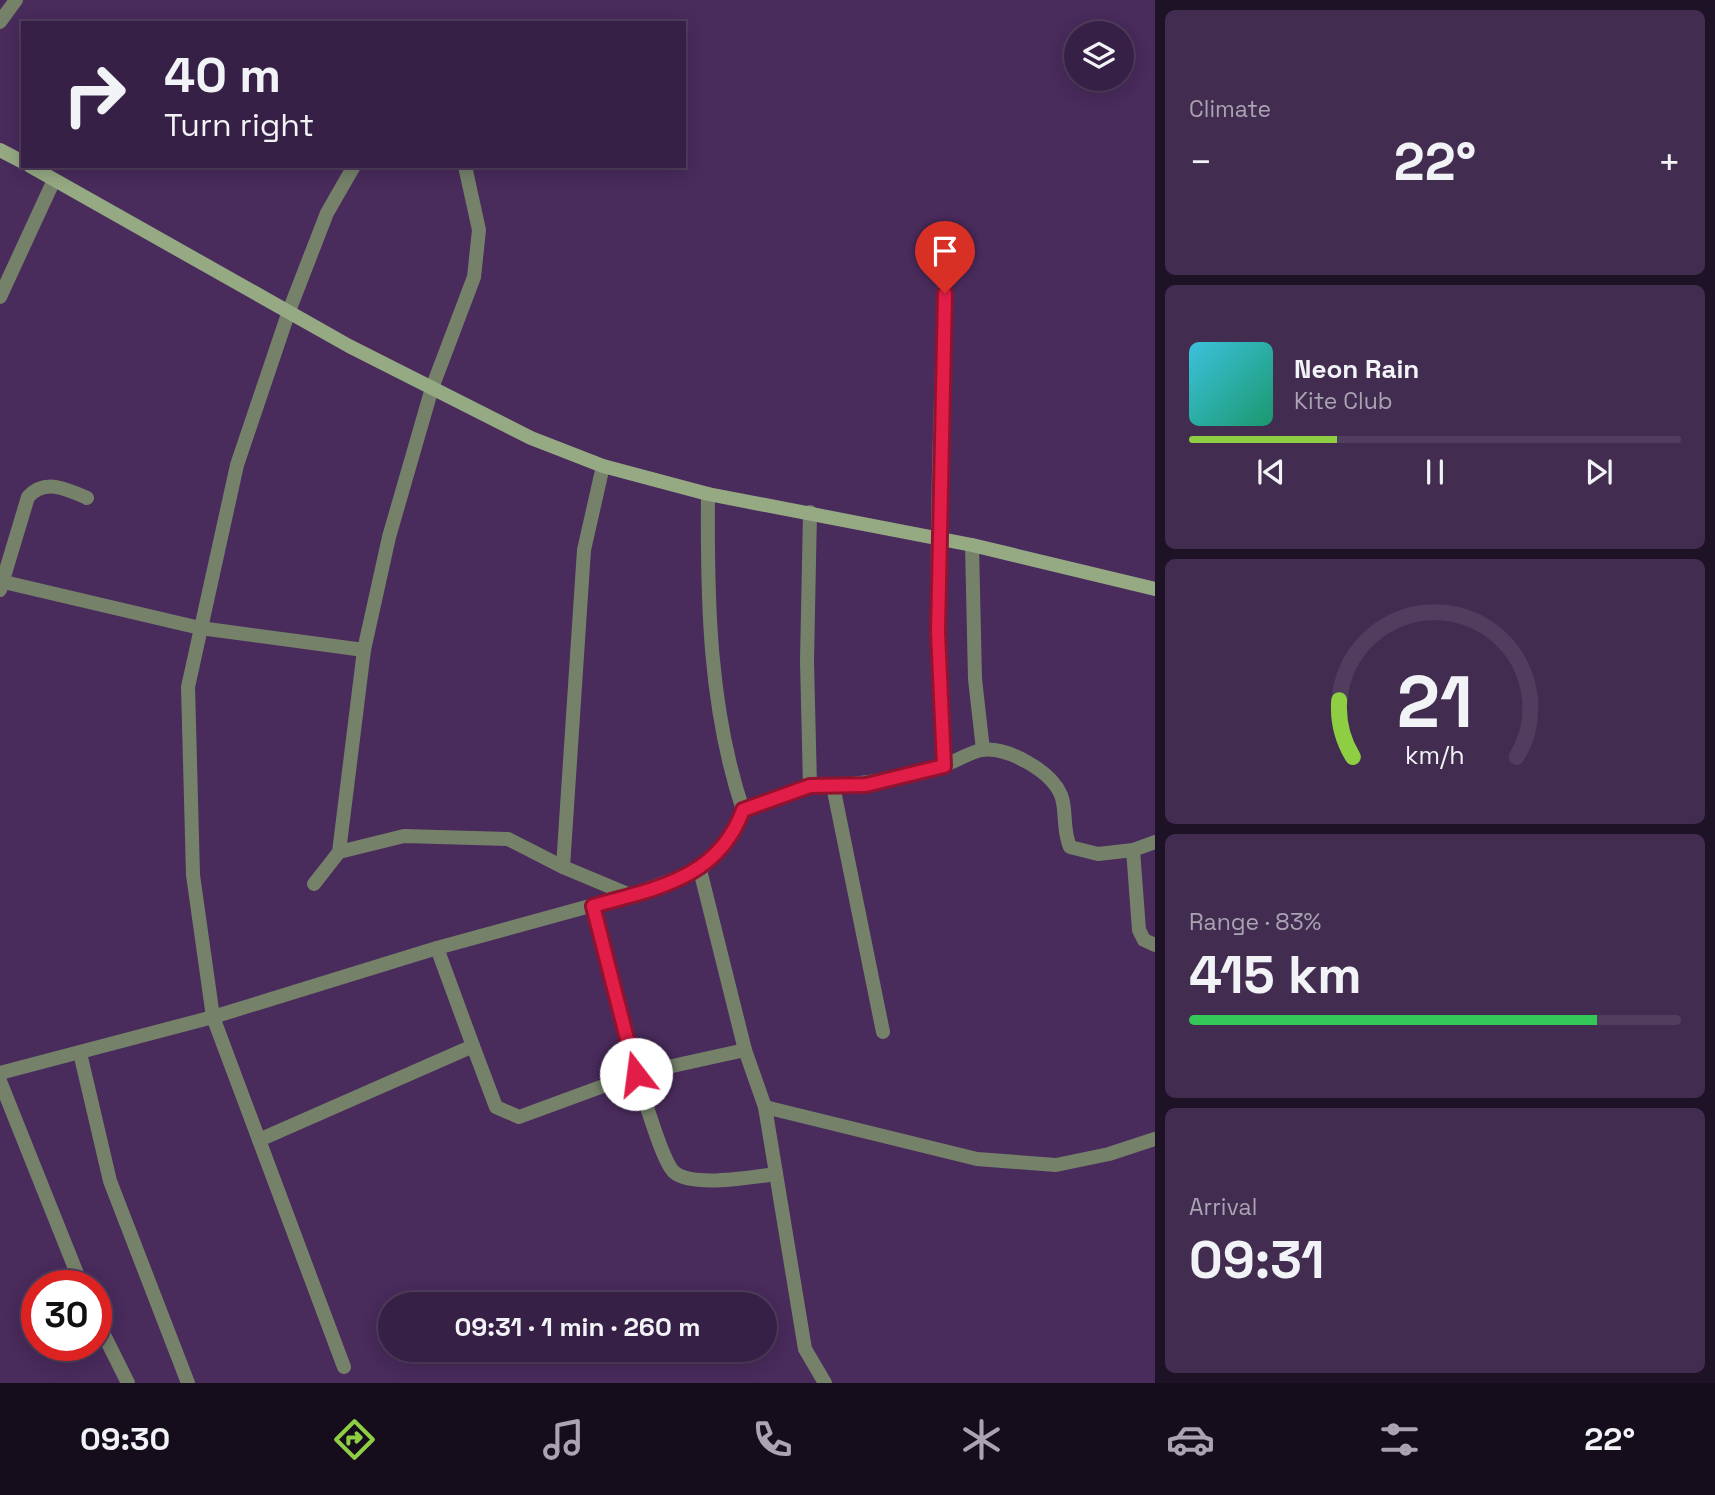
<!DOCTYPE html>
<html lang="en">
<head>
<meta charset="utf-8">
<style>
	body { margin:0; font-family:"Space Grotesk",sans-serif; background:#422d50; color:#f1f3f6; height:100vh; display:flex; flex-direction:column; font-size:26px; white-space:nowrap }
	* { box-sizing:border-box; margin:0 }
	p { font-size:23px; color:#aaa3b3 }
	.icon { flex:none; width:38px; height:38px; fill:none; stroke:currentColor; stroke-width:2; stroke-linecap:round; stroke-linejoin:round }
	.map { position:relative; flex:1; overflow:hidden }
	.sheet { display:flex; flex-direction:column; gap:10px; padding:10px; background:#1e1226; width:560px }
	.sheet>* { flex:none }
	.guide { position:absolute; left:21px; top:21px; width:665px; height:147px; border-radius:0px; box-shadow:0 4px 18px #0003,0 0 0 2px #513e5e; background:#372045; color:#f1f3f6; overflow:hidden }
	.tools { position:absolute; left:1064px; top:21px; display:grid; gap:14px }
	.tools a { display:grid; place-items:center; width:70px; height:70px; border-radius:50%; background:#372045; box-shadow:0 4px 18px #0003,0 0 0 2px #513e5e; font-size:35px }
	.speed { position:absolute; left:21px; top:1270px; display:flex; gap:14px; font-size:35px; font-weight:700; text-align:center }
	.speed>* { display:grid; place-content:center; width:91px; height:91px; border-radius:50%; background:#372045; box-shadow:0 4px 18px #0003,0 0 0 2px #513e5e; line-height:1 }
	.speed .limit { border:10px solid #d22; background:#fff; color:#111 }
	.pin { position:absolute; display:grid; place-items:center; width:60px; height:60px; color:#fff; margin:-72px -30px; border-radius:50% 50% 50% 0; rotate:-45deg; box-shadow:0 0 7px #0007 }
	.pin .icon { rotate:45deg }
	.me { position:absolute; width:77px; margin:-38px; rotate:345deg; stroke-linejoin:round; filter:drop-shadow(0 0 5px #0008) }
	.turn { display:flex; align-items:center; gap:24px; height:147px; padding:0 28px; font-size:32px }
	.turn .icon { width:91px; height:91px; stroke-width:2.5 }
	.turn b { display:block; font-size:49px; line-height:60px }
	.big { font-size:52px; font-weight:800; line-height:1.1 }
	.sheet .card { flex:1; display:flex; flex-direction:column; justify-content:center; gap:10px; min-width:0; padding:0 24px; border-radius:10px; background:#422d50 }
	.sheet .dial { align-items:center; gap:0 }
	.dial svg { height:182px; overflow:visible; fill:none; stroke:#513e5e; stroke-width:7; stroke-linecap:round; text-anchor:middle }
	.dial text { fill:#f1f3f6; stroke:none }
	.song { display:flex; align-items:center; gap:21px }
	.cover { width:84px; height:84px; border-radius:10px; background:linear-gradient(135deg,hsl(190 70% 55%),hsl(160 70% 35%)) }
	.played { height:7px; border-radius:4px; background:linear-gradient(90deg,#8ece43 30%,#513e5e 30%) }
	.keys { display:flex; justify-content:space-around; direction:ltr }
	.heat { display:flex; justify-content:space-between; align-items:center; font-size:38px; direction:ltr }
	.charge { height:10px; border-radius:5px; background:linear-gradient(90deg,#34c759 83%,#513e5e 0) }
	.trip { position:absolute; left:378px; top:1292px; width:399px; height:70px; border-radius:35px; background:#372045; box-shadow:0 4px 18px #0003,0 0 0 2px #513e5e; font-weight:800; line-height:70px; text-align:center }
	.dock { display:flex; height:112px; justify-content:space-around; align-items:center; background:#160d1c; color:#aaa3b3 }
	.dock .icon { width:49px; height:49px }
	.dock .selected { color:#8ece43 }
	.dock b { font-size:32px; color:#f1f3f6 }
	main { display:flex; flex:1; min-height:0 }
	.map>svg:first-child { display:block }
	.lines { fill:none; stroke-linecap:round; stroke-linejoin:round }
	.street { stroke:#758269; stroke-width:14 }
	.secondary { stroke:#95aa83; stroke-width:14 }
	.route-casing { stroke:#92132f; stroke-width:18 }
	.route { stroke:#e11d48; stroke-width:12 }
</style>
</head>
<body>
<main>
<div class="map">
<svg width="1155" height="1383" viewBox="0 0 1155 1383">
	<rect width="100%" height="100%" fill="#492b5c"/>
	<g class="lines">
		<g class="street">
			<path d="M0,22L16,0"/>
			<path d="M0,297L54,180"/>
			<path d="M708,494C707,601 709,708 743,810"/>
			<path d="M972,545L975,679L983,750"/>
			<path d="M0,581L200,628L364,650L389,537L432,388L474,277L479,230L465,166"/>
			<path d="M0,590L28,497C45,478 67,489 87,498"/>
			<path d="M944,766C932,595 940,423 946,253"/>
			<path d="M810,786C856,786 898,779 942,766C955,762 968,753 981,750C1007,746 1051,771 1061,795C1067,810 1062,828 1070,847L1098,854L1133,850L1139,930L1144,940L1155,945"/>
			<path d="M833,786L883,1032"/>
			<path d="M1133,850L1155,842"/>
			<path d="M339,852L404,836L508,839L563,867L630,895"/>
			<path d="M563,867L584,550L603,466"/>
			<path d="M700,870L745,1050L765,1107L805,1349L825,1383"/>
			<path d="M314,884L339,852L364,650"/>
			<path d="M473,1046L496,1107L519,1117L636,1074L593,906"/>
			<path d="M745,1050L636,1074C643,1092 662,1162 674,1172C692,1188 753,1177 776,1174"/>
			<path d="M80,1053L110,1181L188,1383"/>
			<path d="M0,1073L213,1017L437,948L630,895L700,870L724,847L743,810L810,786L807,661L810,512"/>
			<path d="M0,1081L82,1286"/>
			<path d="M765,1107L977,1159L1056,1165L1109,1154L1155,1139"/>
			<path d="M259,1140L473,1046L437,948"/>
			<path d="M96,1319L128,1383"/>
			<path d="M344,1367L213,1017L193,875L188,687L237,465L289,311L327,213L354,166"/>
		</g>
		<g class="secondary">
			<path d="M0,150L23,162"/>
			<path d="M30,166L349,346L531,438L603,466L708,494L972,545L1155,589"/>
		</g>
	</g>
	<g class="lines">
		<g class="route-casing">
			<path id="route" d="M636,1074L593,906C656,888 718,879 743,810L810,786L866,785L944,766L938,632L945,293"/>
		</g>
		<use href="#route" class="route"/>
	</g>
</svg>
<div class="tools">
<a><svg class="icon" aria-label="layers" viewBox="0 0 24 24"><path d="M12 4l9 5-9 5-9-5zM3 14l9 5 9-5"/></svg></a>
</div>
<div class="speed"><div class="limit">30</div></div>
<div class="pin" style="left:945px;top:293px;background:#d93025"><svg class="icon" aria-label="arrive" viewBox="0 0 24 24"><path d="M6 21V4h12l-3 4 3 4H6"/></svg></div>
<svg class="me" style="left:636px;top:1074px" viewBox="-20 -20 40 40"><circle r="19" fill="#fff"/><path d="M0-13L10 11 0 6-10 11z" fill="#e11d48"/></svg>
<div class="trip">09:31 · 1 min · 260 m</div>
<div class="guide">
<div class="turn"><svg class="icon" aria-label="right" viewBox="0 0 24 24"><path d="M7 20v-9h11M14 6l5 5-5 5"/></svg><div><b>40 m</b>Turn right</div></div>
</div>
</div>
<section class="sheet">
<div class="card"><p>Climate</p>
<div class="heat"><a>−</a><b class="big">22°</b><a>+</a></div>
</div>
<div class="card">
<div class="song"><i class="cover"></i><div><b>Neon Rain</b><p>Kite Club</p></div></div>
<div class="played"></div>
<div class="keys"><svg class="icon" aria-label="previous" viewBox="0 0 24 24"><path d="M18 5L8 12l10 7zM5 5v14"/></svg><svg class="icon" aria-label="pause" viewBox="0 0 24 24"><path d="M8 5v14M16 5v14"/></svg><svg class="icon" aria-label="next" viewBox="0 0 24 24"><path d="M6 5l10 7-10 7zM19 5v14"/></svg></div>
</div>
<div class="card dial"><svg viewBox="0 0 100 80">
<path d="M14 69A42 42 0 1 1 86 69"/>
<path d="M14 69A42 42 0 0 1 8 44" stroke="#8ece43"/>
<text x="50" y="56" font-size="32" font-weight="700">21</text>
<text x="50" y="72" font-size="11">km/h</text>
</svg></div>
<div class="card"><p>Range · 83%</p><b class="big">415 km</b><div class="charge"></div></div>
<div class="card"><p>Arrival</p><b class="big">09:31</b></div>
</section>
</main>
<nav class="dock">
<b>09:30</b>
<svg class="icon selected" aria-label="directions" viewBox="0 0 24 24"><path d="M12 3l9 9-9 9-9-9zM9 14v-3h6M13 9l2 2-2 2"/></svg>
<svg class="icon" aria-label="music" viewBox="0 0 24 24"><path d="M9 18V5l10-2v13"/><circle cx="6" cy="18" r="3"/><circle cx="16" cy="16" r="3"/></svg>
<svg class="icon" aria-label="phone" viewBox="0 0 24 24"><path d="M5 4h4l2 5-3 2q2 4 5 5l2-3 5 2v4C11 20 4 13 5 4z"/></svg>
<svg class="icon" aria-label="climate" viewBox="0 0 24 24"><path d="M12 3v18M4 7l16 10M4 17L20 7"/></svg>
<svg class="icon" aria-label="car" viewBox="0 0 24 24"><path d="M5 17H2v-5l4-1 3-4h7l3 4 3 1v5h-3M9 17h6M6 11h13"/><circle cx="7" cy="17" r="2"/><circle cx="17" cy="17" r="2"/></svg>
<svg class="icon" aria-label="filters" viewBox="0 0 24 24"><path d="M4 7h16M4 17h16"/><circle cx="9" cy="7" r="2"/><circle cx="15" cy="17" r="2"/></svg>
<b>22°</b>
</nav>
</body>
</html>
